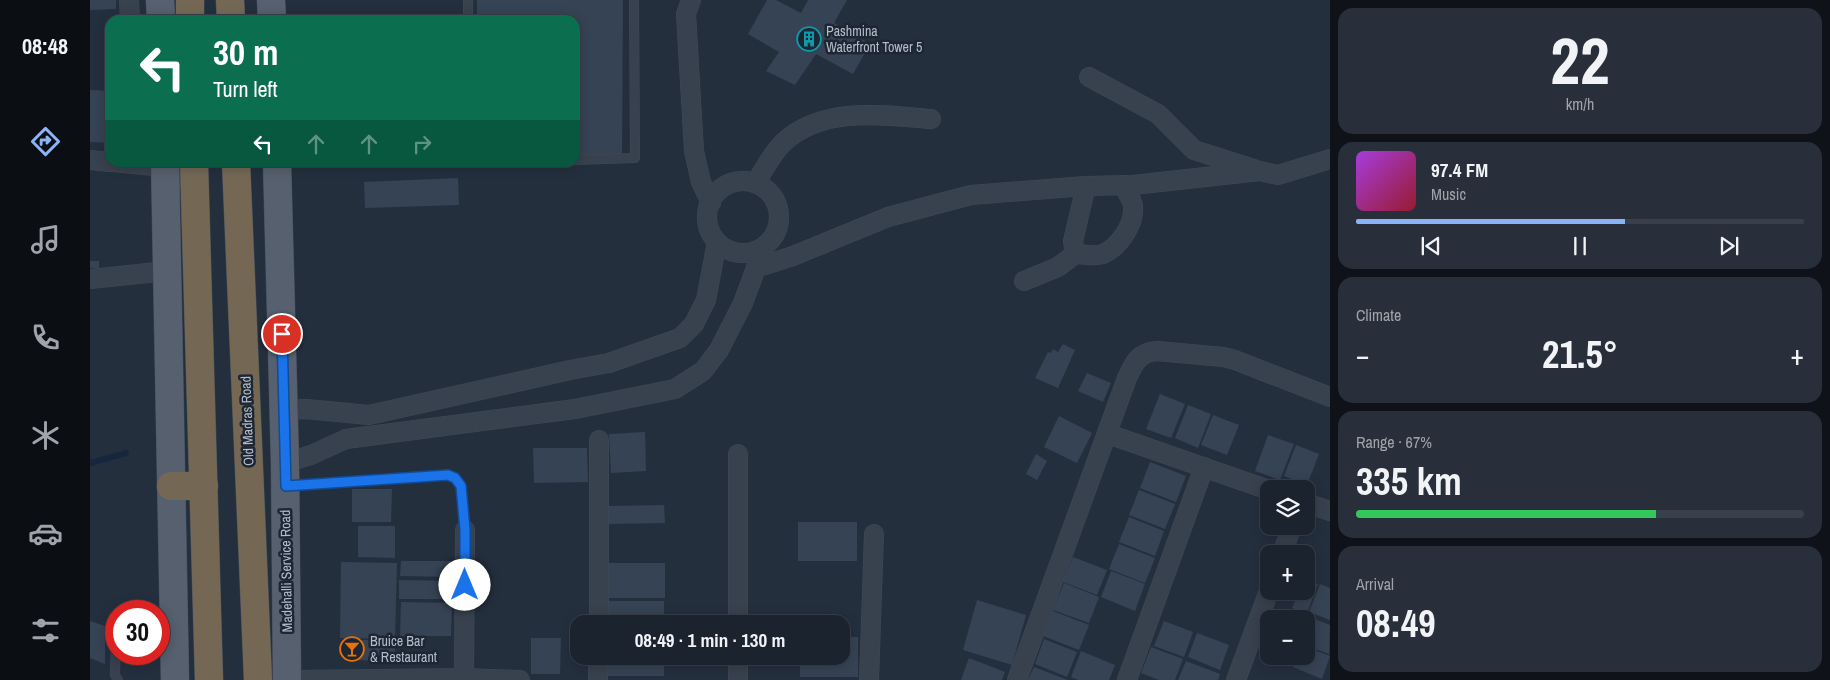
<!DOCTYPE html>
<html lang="en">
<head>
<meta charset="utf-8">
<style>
	body { margin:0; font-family:"Archivo Narrow",sans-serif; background:#282f3a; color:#f1f3f6; height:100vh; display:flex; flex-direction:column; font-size:19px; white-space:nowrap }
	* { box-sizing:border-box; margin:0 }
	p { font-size:16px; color:#a0a4aa }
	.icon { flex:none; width:28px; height:28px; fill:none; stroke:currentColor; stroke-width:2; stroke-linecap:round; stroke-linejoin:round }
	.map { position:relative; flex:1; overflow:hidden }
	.drawer { display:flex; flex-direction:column; gap:8px; padding:8px; background:#0f1319; width:500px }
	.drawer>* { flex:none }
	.guide { position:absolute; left:15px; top:15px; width:475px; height:152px; border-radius:15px; box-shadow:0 2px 12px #0003,0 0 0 1px #39404a; background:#0b6e4f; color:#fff; overflow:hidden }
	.controls { position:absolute; left:1170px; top:480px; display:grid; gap:10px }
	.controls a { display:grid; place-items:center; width:55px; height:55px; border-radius:10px; background:#1b232e; box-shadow:0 2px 12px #0003,0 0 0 1px #39404a; font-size:25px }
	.speed { position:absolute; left:15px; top:600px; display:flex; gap:10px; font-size:25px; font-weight:700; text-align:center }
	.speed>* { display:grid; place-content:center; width:65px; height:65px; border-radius:50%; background:#1b232e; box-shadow:0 2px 12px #0003,0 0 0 1px #39404a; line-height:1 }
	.speed .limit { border:8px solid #d22; background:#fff; color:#111 }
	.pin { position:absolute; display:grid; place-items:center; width:42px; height:42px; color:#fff; margin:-21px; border:2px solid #fff; border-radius:50%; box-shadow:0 1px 5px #0007 }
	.me { position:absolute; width:55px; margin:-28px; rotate:0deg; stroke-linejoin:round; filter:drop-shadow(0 0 4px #0008) }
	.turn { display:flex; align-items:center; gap:18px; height:105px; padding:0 25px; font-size:22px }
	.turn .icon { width:65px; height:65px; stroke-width:2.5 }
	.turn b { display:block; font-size:35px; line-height:42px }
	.lanes { display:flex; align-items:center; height:48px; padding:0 25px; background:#0003; justify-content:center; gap:25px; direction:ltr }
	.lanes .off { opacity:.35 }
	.big { font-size:38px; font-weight:700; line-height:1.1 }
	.drawer .widget { flex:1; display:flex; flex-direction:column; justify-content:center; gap:8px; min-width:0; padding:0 18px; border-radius:15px; background:#282f3a }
	.drawer .dial { align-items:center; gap:0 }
	.dial b { font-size:65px; line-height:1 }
	.song { display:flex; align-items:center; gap:15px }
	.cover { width:60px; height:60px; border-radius:8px; background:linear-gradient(135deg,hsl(280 70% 55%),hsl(350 70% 35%)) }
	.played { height:5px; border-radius:2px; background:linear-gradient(90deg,#8ab4f8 60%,#39404a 60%) }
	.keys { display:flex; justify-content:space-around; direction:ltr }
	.heat { display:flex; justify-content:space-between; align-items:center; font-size:28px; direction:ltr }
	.charge { height:8px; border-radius:4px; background:linear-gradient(90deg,#34c759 67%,#39404a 0) }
	.trip { position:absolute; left:480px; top:615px; width:280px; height:50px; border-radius:15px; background:#1b232e; box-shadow:0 2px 12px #0003,0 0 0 1px #39404a; font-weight:700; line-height:50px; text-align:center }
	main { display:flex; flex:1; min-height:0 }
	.menu { display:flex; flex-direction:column; width:90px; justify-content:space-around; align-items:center; background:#0b0e12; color:#a0a4aa }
	.menu .icon { width:35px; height:35px }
	.menu .current { color:#8ab4f8 }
	.menu b { font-size:22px; color:#f1f3f6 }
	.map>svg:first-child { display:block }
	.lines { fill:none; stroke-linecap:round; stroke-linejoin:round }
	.stream { stroke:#17263c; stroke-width:6 }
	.building { fill:#364354 }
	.lane-casing { stroke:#414a57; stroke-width:10 }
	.street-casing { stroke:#414a57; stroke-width:20 }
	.primary-casing { stroke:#414a57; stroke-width:29 }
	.highway-casing { stroke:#434c59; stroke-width:29 }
	.lane { stroke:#38414e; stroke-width:9 }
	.street { stroke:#38414e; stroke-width:19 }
	.primary { stroke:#56606e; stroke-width:28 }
	.highway { stroke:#746855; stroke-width:28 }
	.route-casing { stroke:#114b97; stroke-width:12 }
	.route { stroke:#1a73e8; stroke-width:9 }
	.labels { text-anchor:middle; stroke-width:5; stroke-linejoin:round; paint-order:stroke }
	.poi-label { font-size:14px; fill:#b4bcc9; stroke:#1d2633; text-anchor:start }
	.street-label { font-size:14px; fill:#b4bcc9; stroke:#1d2633 }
</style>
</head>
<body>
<main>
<nav class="menu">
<b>08:48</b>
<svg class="icon current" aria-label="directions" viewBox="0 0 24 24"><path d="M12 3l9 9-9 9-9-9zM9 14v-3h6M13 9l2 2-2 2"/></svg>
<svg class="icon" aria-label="music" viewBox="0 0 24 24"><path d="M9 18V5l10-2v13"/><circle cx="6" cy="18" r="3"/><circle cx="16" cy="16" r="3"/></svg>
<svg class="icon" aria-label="phone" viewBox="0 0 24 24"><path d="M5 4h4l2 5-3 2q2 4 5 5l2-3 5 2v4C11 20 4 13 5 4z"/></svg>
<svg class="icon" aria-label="climate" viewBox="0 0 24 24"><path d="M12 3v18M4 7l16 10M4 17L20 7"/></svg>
<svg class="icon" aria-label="car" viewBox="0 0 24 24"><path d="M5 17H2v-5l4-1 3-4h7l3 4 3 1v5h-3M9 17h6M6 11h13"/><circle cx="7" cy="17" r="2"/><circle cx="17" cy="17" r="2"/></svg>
<svg class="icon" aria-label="filters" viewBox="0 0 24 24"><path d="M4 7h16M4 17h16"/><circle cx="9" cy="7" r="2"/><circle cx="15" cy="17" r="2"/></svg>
</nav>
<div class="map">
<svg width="1240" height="680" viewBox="0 0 1240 680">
	<rect width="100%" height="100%" fill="#242f3e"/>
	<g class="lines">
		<path class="stream" d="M0,463L36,453"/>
	</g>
	<g class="building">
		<path d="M0,0H26V9L0,10Z"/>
		<path d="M387,0H533L532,157H485V20H387Z"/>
		<path d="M677,0H686L711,13L718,0H757L744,23L780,44L763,74L726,54L705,85L676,71L689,52L658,34Z"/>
		<path d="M0,90L20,91V143L0,142Z"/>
		<path d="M368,178L369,205L275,208L274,182Z"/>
		<rect x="0" y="261" width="9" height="7"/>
		<path d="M973,344L985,350L968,388L945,378L958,352L961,353L963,349L968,352Z"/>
		<path d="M997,373L1021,383L1013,402L988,391Z"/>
		<path d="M1070,394L1095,404L1081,438L1056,429Z"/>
		<path d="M1098,405L1121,414L1108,448L1085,438Z"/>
		<path d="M1123,415L1149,425L1137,455L1111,445Z"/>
		<path d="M969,416L1002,433L987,463L954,447Z"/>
		<path d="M555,432L556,471L521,473L519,434Z"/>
		<path d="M1178,435L1204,444L1190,480L1165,471Z"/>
		<path d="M1206,445L1229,454L1217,485L1194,476Z"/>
		<path d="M443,448H497L498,482L444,483Z"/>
		<path d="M946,454L957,461L947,480L936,474Z"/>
		<path d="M1060,462L1096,476L1086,502L1050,488Z"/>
		<path d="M262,489H302L301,522H262Z"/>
		<path d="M1049,490L1085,504L1075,529L1039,515Z"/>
		<path d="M574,505L575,523L518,524V506Z"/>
		<path d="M1039,517L1074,531L1065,556L1029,542Z"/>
		<rect x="708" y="522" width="59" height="39"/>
		<path d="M268,526H305V558L268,557Z"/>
		<path d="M1029,544L1065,558L1055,583L1019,569Z"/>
		<path d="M983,557L1017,570L1007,595L973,582Z"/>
		<path d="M311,561H365V577L310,576Z"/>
		<path d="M251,562L307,563L305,639L250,638Z"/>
		<path d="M518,563H575V598H517Z"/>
		<path d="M1021,571L1055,584L1045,611L1011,597Z"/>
		<path d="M309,580L365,581V599H309Z"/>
		<path d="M1216,580L1228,584L1217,613L1202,608L1209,591H1216Z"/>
		<path d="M974,583L1009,597L999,623L963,610Z"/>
		<path d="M1230,584L1240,588V620L1219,612Z"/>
		<path d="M887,600L936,615L922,665L873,650Z"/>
		<rect x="519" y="601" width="55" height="23"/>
		<path d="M311,602L362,603L361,636H310Z"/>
		<path d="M963,611L999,625L989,650L953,636Z"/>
		<path d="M1222,618L1240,625L1239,654L1216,646V633Z"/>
		<path d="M0,621L15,626V664L0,658Z"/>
		<path d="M1074,621L1103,632L1094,657L1064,646Z"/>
		<path d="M1107,633L1139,645L1130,670L1098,657Z"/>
		<path d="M751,637H768V677H710V656H751Z"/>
		<path d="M441,638H471L470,674H441Z"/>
		<path d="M954,639L987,652L977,677L945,664Z"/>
		<path d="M258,640H305V661L258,660Z"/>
		<path d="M1061,647L1093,659L1085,680H1069L1051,673Z"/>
		<path d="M1216,647L1240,656L1232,679L1203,667L1207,656H1216Z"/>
		<path d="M991,651L1025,665L1019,680H988L981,677Z"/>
		<rect x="517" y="656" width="57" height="20"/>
		<path d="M879,658L915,672L912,680H871Z"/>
		<path d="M1096,661L1130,674L1128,680H1088Z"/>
		<path d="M944,667L978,680H938Z"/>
	</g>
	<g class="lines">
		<g class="lane-casing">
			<g id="lane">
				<path d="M378,20V0"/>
				<path d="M485,160L545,158L544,0"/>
				<path d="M386,162H422"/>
				<path d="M198,486L358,475L365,478L371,486L375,530"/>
				<path d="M26,636L25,675L28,680"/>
			</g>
		</g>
		<g class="street-casing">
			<g id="street">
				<path d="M39,0L40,20"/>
				<path d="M601,0L596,14L604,151L611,182L621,203"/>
				<path d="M999,77L1068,114L1104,150L1164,169"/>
				<path d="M0,160L20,162"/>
				<path d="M23,162L75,167"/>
				<circle cx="653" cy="217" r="36"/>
				<path d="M665,183C674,171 683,151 694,142C733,106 793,115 841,119"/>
				<path d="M985,254C993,254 1005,257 1013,254C1029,247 1045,224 1043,206C1042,199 1036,191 1033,185"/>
				<path d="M666,268L703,256L798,217L881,195L996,186L1043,185L1170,171L1188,175L1240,159"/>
				<path d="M0,279L77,271"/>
				<path d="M934,281L968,267L985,254L983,241L996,186"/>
				<path d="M194,410L216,409L279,415L480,370L519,363L590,338L604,324L616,300L627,242"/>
				<path d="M1018,434L1179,490"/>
				<path d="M195,463L221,455L256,439L485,409L585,389L613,371L629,350L653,303L666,268L670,249"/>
				<path d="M1216,503L1240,511"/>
				<path d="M1192,554L1202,526"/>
				<path d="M509,624V440"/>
				<path d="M648,624V454"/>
				<path d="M206,680L374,678L430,680"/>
				<path d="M374,680L375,530"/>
				<path d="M508,680V656"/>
				<path d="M648,680V656"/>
				<path d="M779,680L784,534"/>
				<path d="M927,680L1037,378C1044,363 1049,352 1067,351L1133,357L1145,360L1240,397"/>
				<path d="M1037,680L1114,467"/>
				<path d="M1146,680L1179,591"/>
			</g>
		</g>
		<g class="primary-casing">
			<g id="primary">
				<path d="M70,0L71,20"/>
				<path d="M181,0L182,20"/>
				<path d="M75,162L85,680"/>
				<path d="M187,162L195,463L197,680"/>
			</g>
		</g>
		<g class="highway-casing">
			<g id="highway">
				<path d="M100,0V20"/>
				<path d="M140,0L141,20"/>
				<path d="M104,162L119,680"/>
				<path d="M146,162L168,680"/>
				<path d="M81,486H114"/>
			</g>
		</g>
		<use href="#lane" class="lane"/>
		<use href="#street" class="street"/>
		<use href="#primary" class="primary"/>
		<use href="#highway" class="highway"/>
	</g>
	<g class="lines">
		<g class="route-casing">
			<path id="route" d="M192,334L196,486L358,475L365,478L371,486L375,530V585"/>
		</g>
		<use href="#route" class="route"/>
	</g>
	<defs>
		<g id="building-ring" transform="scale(1.25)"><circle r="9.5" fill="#1d2633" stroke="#0f9aa8" stroke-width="1.5"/><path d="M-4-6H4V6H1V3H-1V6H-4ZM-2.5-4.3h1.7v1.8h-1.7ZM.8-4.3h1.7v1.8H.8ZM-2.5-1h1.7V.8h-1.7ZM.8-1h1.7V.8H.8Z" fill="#0f9aa8"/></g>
		<g id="bar-ring" transform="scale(1.25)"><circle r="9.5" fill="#1d2633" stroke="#e8710a" stroke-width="1.5"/><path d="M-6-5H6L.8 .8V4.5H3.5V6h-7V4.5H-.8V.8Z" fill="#e8710a"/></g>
	</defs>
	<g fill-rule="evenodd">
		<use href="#building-ring" x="719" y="39"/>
		<use href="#bar-ring" x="262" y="649"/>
	</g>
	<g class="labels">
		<g class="poi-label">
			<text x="736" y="36">Pashmina<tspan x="736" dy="16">Waterfront Tower 5</tspan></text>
			<text x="280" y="646">Bruice Bar<tspan x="280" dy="16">&amp; Restaurant</tspan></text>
		</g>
		<g class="street-label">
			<text transform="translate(157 421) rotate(-92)" y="5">Old Madras Road</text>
			<text transform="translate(196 571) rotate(-91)" y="5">Madehalli Service Road</text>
		</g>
	</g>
</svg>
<div class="controls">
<a><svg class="icon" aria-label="layers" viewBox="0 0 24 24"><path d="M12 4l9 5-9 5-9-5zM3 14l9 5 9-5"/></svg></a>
<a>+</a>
<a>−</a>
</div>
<div class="speed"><div class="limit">30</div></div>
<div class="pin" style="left:192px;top:334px;background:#d93025"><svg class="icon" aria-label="arrive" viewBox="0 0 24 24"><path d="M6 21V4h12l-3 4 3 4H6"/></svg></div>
<svg class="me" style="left:375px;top:585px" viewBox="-20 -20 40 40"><circle r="19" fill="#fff"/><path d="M0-13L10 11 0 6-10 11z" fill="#1a73e8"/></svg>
<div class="trip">08:49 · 1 min · 130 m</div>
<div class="guide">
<div class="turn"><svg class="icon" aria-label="left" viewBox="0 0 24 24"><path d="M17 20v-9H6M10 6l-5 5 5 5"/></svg><div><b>30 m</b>Turn left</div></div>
<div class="lanes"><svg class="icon" aria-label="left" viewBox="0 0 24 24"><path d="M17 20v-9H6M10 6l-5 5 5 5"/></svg><svg class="icon off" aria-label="ahead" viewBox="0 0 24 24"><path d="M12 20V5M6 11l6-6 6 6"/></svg><svg class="icon off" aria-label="ahead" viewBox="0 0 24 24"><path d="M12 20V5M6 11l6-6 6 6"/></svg><svg class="icon off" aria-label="right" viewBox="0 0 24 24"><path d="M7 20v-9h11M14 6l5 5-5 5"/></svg></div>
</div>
</div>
<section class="drawer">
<div class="widget dial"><b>22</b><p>km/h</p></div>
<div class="widget">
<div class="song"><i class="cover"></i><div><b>97.4 FM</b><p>Music</p></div></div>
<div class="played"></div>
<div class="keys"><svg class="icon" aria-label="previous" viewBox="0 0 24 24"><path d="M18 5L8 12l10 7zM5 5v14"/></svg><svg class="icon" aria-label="pause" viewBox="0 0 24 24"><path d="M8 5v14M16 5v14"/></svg><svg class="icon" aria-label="next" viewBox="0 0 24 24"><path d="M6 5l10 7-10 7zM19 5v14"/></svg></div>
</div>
<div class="widget"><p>Climate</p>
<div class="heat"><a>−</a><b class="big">21.5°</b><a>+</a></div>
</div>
<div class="widget"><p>Range · 67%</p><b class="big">335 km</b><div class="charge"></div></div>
<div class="widget"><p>Arrival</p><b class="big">08:49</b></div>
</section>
</main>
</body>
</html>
